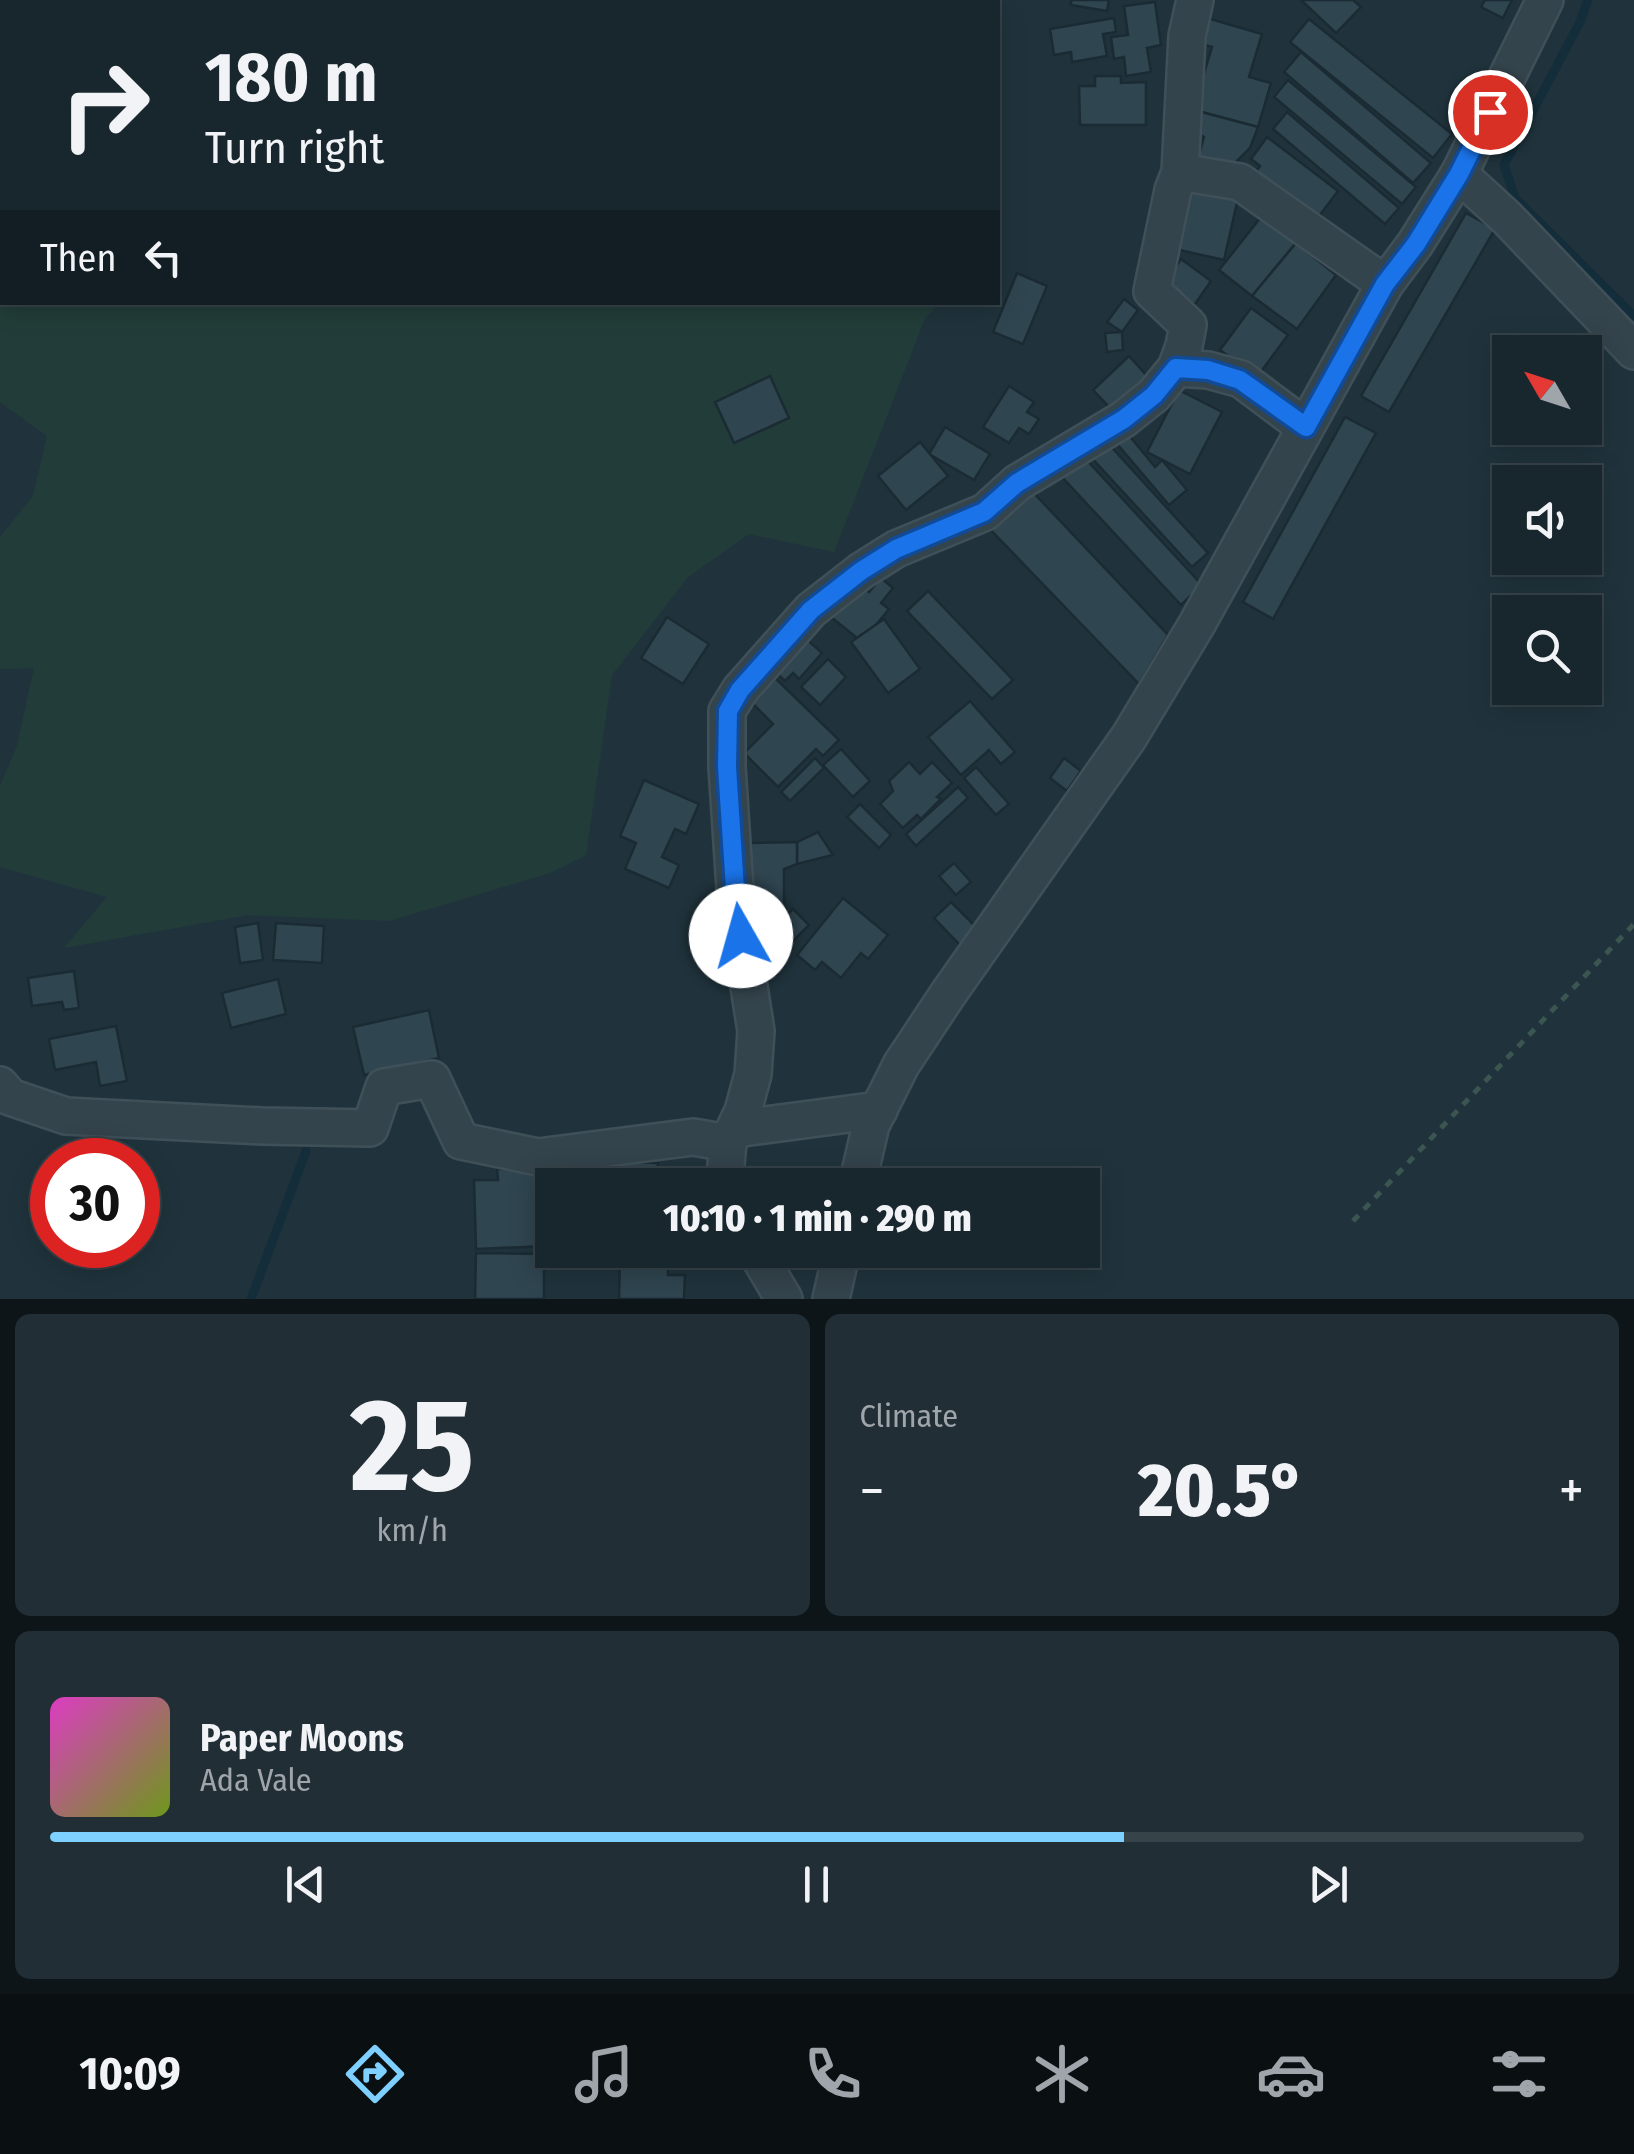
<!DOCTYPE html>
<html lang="en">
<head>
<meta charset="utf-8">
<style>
	body { margin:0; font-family:"Fira Sans Condensed",sans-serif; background:#212e35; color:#f1f3f6; height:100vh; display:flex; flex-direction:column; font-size:38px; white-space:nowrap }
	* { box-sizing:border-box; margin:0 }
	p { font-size:32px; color:#9fa5aa }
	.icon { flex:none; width:55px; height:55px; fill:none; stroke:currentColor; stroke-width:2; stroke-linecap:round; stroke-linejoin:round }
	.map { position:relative; height:1299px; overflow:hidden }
	.panel { display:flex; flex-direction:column; gap:15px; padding:15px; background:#0d1519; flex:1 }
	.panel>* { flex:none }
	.banner { position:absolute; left:0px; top:0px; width:1000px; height:305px; box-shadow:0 5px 25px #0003,0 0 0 2px #364349; background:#18262d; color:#f1f3f6; overflow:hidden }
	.needle { width:65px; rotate:309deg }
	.tools { position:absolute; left:1492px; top:335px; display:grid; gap:20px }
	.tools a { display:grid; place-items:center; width:110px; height:110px; border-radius:0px; background:#18262d; box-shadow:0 5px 25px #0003,0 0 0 2px #364349; font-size:50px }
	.speed { position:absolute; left:30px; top:1138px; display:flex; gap:20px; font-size:50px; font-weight:700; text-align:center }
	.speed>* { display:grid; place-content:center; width:130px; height:130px; border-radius:50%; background:#18262d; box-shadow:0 5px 25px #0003,0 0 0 2px #364349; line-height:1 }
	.speed .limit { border:15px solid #d22; background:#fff; color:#111 }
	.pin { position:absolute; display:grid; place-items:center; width:85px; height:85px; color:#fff; margin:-42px; border:5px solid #fff; border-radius:50%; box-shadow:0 2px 10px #0007 }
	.me { position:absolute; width:110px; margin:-55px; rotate:353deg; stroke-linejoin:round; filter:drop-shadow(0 0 8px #0008) }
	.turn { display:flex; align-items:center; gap:35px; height:210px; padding:0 40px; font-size:45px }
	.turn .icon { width:130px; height:130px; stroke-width:2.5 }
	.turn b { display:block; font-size:70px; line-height:85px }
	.then { display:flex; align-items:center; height:95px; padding:0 40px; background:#0003; gap:20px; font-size:38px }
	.big { font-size:75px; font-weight:800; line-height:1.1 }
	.panel .widget { flex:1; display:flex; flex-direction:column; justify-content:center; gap:15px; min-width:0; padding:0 35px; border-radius:15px; background:#212e35 }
	.panel .dial { align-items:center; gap:0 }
	.dial b { font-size:130px; line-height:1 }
	.song { display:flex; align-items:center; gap:30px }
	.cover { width:120px; height:120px; border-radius:15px; background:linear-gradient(135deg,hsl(310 70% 55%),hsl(80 70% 35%)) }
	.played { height:10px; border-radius:5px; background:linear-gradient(90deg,#7dd0ff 70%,#364349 70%) }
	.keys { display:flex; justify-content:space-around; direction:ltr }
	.heat { display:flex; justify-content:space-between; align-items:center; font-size:55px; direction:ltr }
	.panel .tiles { flex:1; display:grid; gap:15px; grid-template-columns:1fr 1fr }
	.widget:last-child { grid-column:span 2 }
	.trip { position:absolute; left:535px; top:1168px; width:565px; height:100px; border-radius:0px; background:#18262d; box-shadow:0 5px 25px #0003,0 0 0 2px #364349; font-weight:800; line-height:100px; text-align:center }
	.tab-bar { display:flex; height:160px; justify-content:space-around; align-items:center; background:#0a0f12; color:#9fa5aa }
	.tab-bar .icon { width:70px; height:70px }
	.tab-bar .on { color:#7dd0ff }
	.tab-bar b { font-size:45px; color:#f1f3f6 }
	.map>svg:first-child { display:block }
	.green { fill:#223d39 }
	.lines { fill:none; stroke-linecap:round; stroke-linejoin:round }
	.stream { stroke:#132d3a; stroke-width:9 }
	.building { fill:#2f4550; stroke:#1b2b33; stroke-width:2.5 }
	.minor-casing { stroke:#405058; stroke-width:40 }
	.path { stroke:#3b5551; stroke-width:5; stroke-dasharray:8 8; stroke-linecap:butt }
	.minor { stroke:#34444c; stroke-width:35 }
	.route-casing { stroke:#114b97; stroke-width:25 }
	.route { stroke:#1a73e8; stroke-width:18 }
</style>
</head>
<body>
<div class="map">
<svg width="1634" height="1299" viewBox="0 0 1634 1299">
	<rect width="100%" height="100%" fill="#20333c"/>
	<path class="green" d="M2,252V302L940,303L925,318L834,552L749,534L688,577L612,675L586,855L550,873L389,921L248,915L64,948L107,897L0,867V786L17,746L34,668L0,669V537L33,496L47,436L0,402V254Z"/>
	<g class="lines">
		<g class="stream">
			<path d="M1588,0L1580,22L1504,165L1515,198L1634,316"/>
			<path d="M251,1299L306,1151"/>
		</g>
	</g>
	<g class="building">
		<path d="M1071,0H1109L1107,11L1071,5Z"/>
		<path d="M1301,0H1353L1361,7L1336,33Z"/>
		<path d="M1485,0H1512L1503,18L1481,7Z"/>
		<path d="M1155,2L1161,45L1147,48L1151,72L1126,76L1124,57L1114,59L1111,37L1128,35L1124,6Z"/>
		<path d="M1114,18L1116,32L1103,34L1107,56L1072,62L1071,52L1054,55L1050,29Z"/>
		<path d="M1207,18L1262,34L1249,77L1271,83L1258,127L1194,110L1195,75L1203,77L1212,47L1200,44Z"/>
		<path d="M1309,19L1452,134L1433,158L1290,42Z"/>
		<path d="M1301,52L1431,163L1413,183L1284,72Z"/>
		<path d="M1095,76H1121V83L1146,82V125H1080L1079,86H1095Z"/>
		<path d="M1288,80L1416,187L1402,204L1274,97Z"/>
		<path d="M1194,110L1258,127L1250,148L1227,171L1197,161L1204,137L1195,133Z"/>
		<path d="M1287,112L1399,208L1385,224L1273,129Z"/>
		<path d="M1267,137L1338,191L1314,223L1252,177L1260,166L1251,159Z"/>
		<path d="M1189,183L1239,194L1224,260L1175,249Z"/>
		<path d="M1466,213L1495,229L1389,412L1361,396Z"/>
		<path d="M1261,217L1296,243L1252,296L1219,270Z"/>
		<path d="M1296,243L1336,275L1297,329L1252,296Z"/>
		<path d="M1181,259L1211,281L1193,307L1162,286Z"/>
		<path d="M1017,273L1047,286L1023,344L993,332Z"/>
		<path d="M1124,299L1138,310L1122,332L1107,322Z"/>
		<path d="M1251,308L1288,335L1257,377L1220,350Z"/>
		<path d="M1122,332L1123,350L1107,352L1105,333Z"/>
		<path d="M1129,356L1148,377L1112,410L1093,390Z"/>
		<path d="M770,376L789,418L734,443L715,402Z"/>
		<path d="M1009,386L1034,402L1027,412L1039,419L1029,434L1019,428L1009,443L983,427Z"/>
		<path d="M1179,390L1222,412L1190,474L1147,452Z"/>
		<path d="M1345,417L1376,433L1273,619L1243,602Z"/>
		<path d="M945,427L990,454L974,480L929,454Z"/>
		<path d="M1123,428L1155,467L1162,460L1187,490L1169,505L1112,438Z"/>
		<path d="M1105,440L1208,553L1192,567L1089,455Z"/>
		<path d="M920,442L948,476L906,510L878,476Z"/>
		<path d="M1083,456L1202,585L1181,605L1061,476Z"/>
		<path d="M1030,489L1168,635L1139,684L985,524Z"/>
		<path d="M881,578L893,588L881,603L889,609L862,642L831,617L859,584L869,592Z"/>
		<path d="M928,591L1013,680L992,699L907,611Z"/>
		<path d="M667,617L709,644L683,684L641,658Z"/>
		<path d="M884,619L920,669L888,693L851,642Z"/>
		<path d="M802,635L822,653L799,679L793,673L785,681L772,669Z"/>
		<path d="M828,659L846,677L820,705L801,687Z"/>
		<path d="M771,674L839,740L823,756L816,749L778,787L744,753L773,724L747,698Z"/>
		<path d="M970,701L1015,752L1001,764L989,750L961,775L928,737Z"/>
		<path d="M841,749L870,781L853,797L823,765Z"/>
		<path d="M815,758L824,768L790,801L781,792Z"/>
		<path d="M1064,758L1081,771L1067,791L1050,778Z"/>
		<path d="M909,762L920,774L932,762L952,783L937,797L941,799L921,819L917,815L903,828L880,804L893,791L889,781Z"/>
		<path d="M976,767L1009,804L996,815L964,778Z"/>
		<path d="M644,780L699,804L686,834L675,829L662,857L679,865L669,888L625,869L636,843L620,836Z"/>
		<path d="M958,787L968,798L916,846L906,834Z"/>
		<path d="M860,804L891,835L879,848L847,817Z"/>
		<path d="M818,832L833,855L797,864V842Z"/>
		<path d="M797,842V864L784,869V911H749L748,843Z"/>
		<path d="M954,863L971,882L956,895L939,876Z"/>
		<path d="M843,898L888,935L868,959L861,953L841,978L822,962L815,970L797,955Z"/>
		<path d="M951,902L981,932L963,948L934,918Z"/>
		<path d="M793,909L809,925L768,966L751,950Z"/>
		<path d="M258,923L263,960L240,963L235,927Z"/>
		<path d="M276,923L324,926L322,963L273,960Z"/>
		<path d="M74,971L79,1008L64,1010L62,1002L32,1006L28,978Z"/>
		<path d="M278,979L286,1014L231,1028L222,993Z"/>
		<path d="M429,1010L439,1058L364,1075L353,1027Z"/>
		<path d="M116,1026L127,1081L100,1086L96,1062L55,1070L49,1039Z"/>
		<path d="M593,1161L658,1163L657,1179H669V1185H592Z"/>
		<path d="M545,1168L547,1246L476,1249L474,1180H498L497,1169Z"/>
		<path d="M476,1253L544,1254V1299H475Z"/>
		<path d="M620,1257H668V1275H685L684,1299H619Z"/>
	</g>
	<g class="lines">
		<g class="minor-casing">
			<g id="minor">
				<path d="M1180,172L1240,182L1385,284"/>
				<path d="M1459,174L1507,218L1634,351"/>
				<path d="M1176,368L1208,370L1241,379L1305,427"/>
				<path d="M0,1085L10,1097L66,1116L262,1126L370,1128L384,1087L432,1079L461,1141L538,1157L693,1137L728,1143"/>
				<path d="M735,1129L879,1110"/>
				<path d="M728,1185L725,1176L728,1143L743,1111L753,1074L756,1031L736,904L727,767V711L740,690L811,610L861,571L896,549L985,512L1017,483L1124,419L1154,395L1176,368L1184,346L1188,325L1152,291L1173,190L1180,172L1187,36L1195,0"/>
				<path d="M857,1185L871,1125L901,1065L948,994L1129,737L1197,624L1385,284L1415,244L1459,174L1545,0"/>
				<path d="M755,1250L784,1299"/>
				<path d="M831,1299L842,1250"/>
			</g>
		</g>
		<path class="path" d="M1353,1221L1634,924"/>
		<use href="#minor" class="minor"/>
	</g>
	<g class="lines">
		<g class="route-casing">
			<path id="route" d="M741,936L736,904L727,767L728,711L740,690L811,610L861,571L896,549L984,512L1017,483L1124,419L1154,395L1176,368L1208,370L1240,380L1306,427L1385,284L1416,244L1459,174L1490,112"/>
		</g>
		<use href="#route" class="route"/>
	</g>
</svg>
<div class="tools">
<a><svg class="needle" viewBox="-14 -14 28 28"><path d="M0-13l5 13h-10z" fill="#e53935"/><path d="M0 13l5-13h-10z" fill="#9fa5aa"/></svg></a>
<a><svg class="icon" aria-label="sound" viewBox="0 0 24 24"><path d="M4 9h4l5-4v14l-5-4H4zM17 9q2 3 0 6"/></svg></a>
<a><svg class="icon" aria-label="search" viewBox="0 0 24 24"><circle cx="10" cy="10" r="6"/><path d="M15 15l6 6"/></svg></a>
</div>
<div class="speed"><div class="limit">30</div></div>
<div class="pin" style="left:1490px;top:112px;background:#d93025"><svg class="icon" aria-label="arrive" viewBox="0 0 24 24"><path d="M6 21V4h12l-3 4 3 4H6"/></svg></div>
<svg class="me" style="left:741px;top:936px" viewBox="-20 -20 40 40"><circle r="19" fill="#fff"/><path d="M0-13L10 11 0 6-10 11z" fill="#1a73e8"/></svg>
<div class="trip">10:10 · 1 min · 290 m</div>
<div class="banner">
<div class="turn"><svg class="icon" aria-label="right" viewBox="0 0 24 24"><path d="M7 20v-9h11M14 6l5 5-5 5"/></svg><div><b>180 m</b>Turn right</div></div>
<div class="then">Then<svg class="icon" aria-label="left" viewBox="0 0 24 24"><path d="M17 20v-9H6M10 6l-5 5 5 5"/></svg></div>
</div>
</div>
<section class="panel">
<div class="tiles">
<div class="widget dial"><b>25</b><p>km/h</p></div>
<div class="widget"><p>Climate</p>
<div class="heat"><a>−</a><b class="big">20.5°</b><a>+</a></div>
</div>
<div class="widget">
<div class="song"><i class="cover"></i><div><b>Paper Moons</b><p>Ada Vale</p></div></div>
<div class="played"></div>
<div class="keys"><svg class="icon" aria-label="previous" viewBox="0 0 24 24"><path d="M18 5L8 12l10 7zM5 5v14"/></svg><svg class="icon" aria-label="pause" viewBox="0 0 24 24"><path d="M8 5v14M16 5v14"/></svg><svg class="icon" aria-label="next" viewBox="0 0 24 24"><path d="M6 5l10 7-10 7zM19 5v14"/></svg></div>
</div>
</div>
</section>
<nav class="tab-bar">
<b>10:09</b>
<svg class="icon on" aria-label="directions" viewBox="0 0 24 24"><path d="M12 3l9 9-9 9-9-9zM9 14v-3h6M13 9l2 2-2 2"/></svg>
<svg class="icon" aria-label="music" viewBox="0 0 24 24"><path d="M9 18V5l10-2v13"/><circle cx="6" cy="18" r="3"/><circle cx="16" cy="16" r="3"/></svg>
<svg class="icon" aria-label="phone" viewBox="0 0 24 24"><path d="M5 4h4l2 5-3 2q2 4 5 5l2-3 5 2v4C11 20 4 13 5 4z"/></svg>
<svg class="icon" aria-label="climate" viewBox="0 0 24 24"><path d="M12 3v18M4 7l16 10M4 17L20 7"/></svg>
<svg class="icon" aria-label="car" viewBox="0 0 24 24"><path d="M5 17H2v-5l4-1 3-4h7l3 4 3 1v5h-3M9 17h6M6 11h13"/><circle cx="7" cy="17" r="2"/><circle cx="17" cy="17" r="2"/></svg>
<svg class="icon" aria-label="filters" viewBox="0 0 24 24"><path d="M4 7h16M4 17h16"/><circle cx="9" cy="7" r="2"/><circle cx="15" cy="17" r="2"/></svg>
</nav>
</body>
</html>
